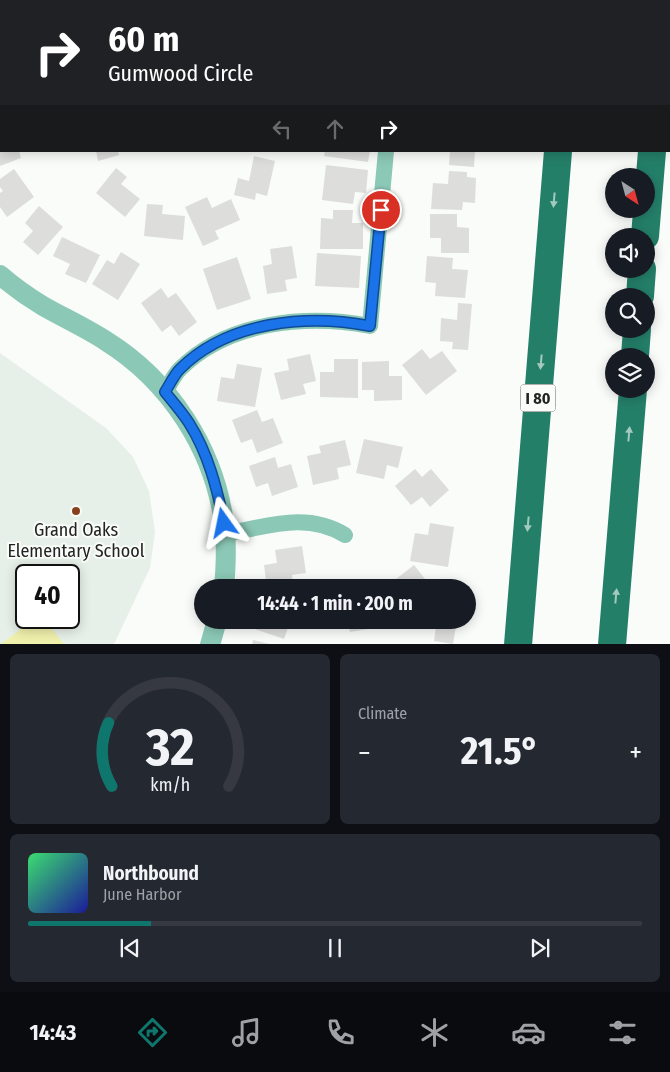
<!DOCTYPE html>
<html lang="en">
<head>
<meta charset="utf-8">
<style>
	body { margin:0; font-family:"Fira Sans Condensed",sans-serif; background:#242831; color:#f1f3f6; height:100vh; display:flex; flex-direction:column; font-size:19px; white-space:nowrap }
	* { box-sizing:border-box; margin:0 }
	p { font-size:16px; color:#9ea1a6 }
	.icon { flex:none; width:28px; height:28px; fill:none; stroke:currentColor; stroke-width:2; stroke-linecap:round; stroke-linejoin:round }
	.map { position:relative; height:644px; overflow:hidden }
	.details { display:flex; flex-direction:column; gap:10px; padding:10px; background:#0d0f14; flex:1 }
	.details>* { flex:none }
	.banner { position:absolute; left:0px; top:0px; width:670px; height:152px; box-shadow:0 2px 12px #0003; background:#202124; color:#fff; overflow:hidden }
	.needle { width:32px; rotate:144deg }
	.controls { position:absolute; left:605px; top:168px; display:grid; gap:10px }
	.controls a { display:grid; place-items:center; width:50px; height:50px; border-radius:50%; background:#171b24; box-shadow:0 2px 12px #0003; font-size:25px }
	.speed { position:absolute; left:15px; top:564px; display:flex; gap:10px; font-size:25px; font-weight:700; text-align:center }
	.speed>* { display:grid; place-content:center; width:65px; height:65px; border-radius:50%; background:#171b24; box-shadow:0 2px 12px #0003; line-height:1 }
	.speed .limit { border:2px solid #111; border-radius:8px; background:#fff; color:#111 }
	.pin { position:absolute; display:grid; place-items:center; width:42px; height:42px; color:#fff; margin:-21px; border:2px solid #fff; border-radius:50%; box-shadow:0 1px 5px #0007 }
	.me { position:absolute; width:55px; margin:-28px; rotate:348deg; stroke-linejoin:round; filter:drop-shadow(0 0 4px #0008) }
	.turn { display:flex; align-items:center; gap:18px; height:105px; padding:0 25px; font-size:22px }
	.turn .icon { width:65px; height:65px; stroke-width:2.5 }
	.turn b { display:block; font-size:35px; line-height:42px }
	.lanes { display:flex; align-items:center; height:48px; padding:0 25px; background:#0003; justify-content:center; gap:25px; direction:ltr }
	.lanes .off { opacity:.35 }
	.big { font-size:38px; font-weight:700; line-height:1.1 }
	.details .tile { flex:1; display:flex; flex-direction:column; justify-content:center; gap:8px; min-width:0; padding:0 18px; border-radius:8px; background:#242831 }
	.details .dial { align-items:center; gap:0 }
	.dial svg { height:130px; overflow:visible; fill:none; stroke:#363941; stroke-width:7; stroke-linecap:round; text-anchor:middle }
	.dial text { fill:#f1f3f6; stroke:none }
	.song { display:flex; align-items:center; gap:15px }
	.cover { width:60px; height:60px; border-radius:8px; background:linear-gradient(135deg,hsl(140 70% 55%),hsl(240 70% 35%)) }
	.played { height:5px; border-radius:2px; background:linear-gradient(90deg,#0f766e 20%,#363941 20%) }
	.keys { display:flex; justify-content:space-around; direction:ltr }
	.heat { display:flex; justify-content:space-between; align-items:center; font-size:28px; direction:ltr }
	.details .tiles { flex:1; display:grid; gap:10px; grid-template-columns:1fr 1fr }
	.tile:last-child { grid-column:span 2 }
	.trip { position:absolute; left:194px; top:579px; width:282px; height:50px; border-radius:25px; background:#171b24; box-shadow:0 2px 12px #0003; font-weight:700; line-height:50px; text-align:center }
	.dock { display:flex; height:80px; justify-content:space-around; align-items:center; background:#090b0e; color:#9ea1a6 }
	.dock .icon { width:35px; height:35px }
	.dock .active { color:#0f766e }
	.dock b { font-size:22px; color:#f1f3f6 }
	.map>svg:first-child { display:block }
	.built { fill:#e7f0e8; fill-rule:evenodd }
	.green { fill:#eff0ab }
	.building { fill:#dddedb }
	.lines { fill:none; stroke-linecap:round; stroke-linejoin:round }
	.minor { stroke:#8bc8b5; stroke-width:16 }
	.tertiary { stroke:#8bc8b5; stroke-width:20 }
	.motorway { stroke:#247f69; stroke-width:28 }
	.oneway { fill:#a4cabf }
	.route-casing { stroke:#114b97; stroke-width:12 }
	.route { stroke:#1a73e8; stroke-width:9 }
	.poi-dot { fill:#87401e; stroke:#f9fcf9; stroke-width:2 }
	.labels { text-anchor:middle; stroke-width:4; stroke-linejoin:round; paint-order:stroke }
	.shield { fill:#f9fcf9; stroke:#626462; stroke-width:1 }
	.shield-label { font-size:16px; font-weight:bold; fill:#222322 }
	.poi-label { font-size:18px; fill:#222322; stroke:#f9fcf9 }
</style>
</head>
<body>
<div class="map">
<svg width="670" height="645" viewBox="0 0 670 645">
	<rect width="100%" height="100%" fill="#f9fcf9"/>
	<path class="built" d="M0,353L106,428L133,457L149,491L155,532L150,568L114,644H0ZM26,575H69V618H26Z"/>
	<path class="green" d="M36,618H43L64,644H1Z"/>
	<g class="building">
		<path d="M0,151H19L21,158L0,166Z"/>
		<path d="M96,151H118L119,155L98,161Z"/>
		<path d="M325,151H370L368,162L324,156Z"/>
		<path d="M450,151H475L474,167L449,165Z"/>
		<path d="M254,156L275,161L267,196L256,193L255,200L234,195L238,178L249,181Z"/>
		<path d="M326,165L368,170L366,193L355,192L353,204L322,200Z"/>
		<path d="M116,168L127,177L121,184L140,199L125,217L96,193Z"/>
		<path d="M14,169L34,197L7,217L0,207V193L3,191L0,187V179Z"/>
		<path d="M449,171L467,172V177L476,178L475,203L463,202L462,210L431,209L433,183L448,184Z"/>
		<path d="M207,197L212,208L231,199L240,220L215,231L219,239L203,246L185,207Z"/>
		<path d="M147,204L163,205L162,214L185,216L183,240L144,236Z"/>
		<path d="M39,206L63,227L38,255L23,242L33,231L25,223Z"/>
		<path d="M333,210H353L352,223H363V249H320L321,218L333,219Z"/>
		<path d="M430,214H457V227L469,228V253H441V238H430Z"/>
		<path d="M62,237L100,255L86,283L65,274L70,264L53,256Z"/>
		<path d="M292,246L297,278L285,280L287,291L267,294L263,266L272,264L270,249Z"/>
		<path d="M121,252L140,264L118,300L92,284L107,260L114,264Z"/>
		<path d="M317,253L361,256L359,288L315,286Z"/>
		<path d="M427,256L453,258L452,269L468,270L465,298L435,296L436,283L425,282Z"/>
		<path d="M237,257L251,299L217,310L203,269Z"/>
		<path d="M161,288L168,298L176,293L197,322L179,336L171,325L162,332L141,303Z"/>
		<path d="M458,303L472,304L468,350L452,349L453,342L440,341L441,318L457,320Z"/>
		<path d="M422,349L430,359L442,351L457,371L426,395L402,365Z"/>
		<path d="M310,354L316,381L303,384L306,394L281,400L274,373L289,370L287,359Z"/>
		<path d="M334,359H358V398L320,397V372H334Z"/>
		<path d="M389,361V376H402V400L374,401V390H362V362Z"/>
		<path d="M237,364L262,368L255,407L217,401L221,377L234,379Z"/>
		<path d="M257,410L262,422L273,418L283,443L257,453L252,439L241,443L232,420Z"/>
		<path d="M364,439L403,447L398,468L387,465L384,479L356,473Z"/>
		<path d="M345,440L351,465L337,468L339,479L313,485L307,456L321,453L319,446Z"/>
		<path d="M275,457L278,468L291,464L298,487L272,496L268,483L256,487L249,466Z"/>
		<path d="M415,469L422,477L431,469L449,490L430,507L422,497L411,505L395,486Z"/>
		<path d="M430,523L454,527L448,567L410,561L415,533L428,535Z"/>
		<path d="M302,546L306,573L292,575L293,587L267,588L264,565L277,563L275,550Z"/>
		<path d="M414,565L432,588H395L391,583Z"/>
		<path d="M254,620H291L284,639L252,628Z"/>
		<path d="M347,620H378L380,627L350,632Z"/>
		<path d="M437,620H457L453,644L434,641Z"/>
		<path d="M253,640L270,644V645H252Z"/>
	</g>
	<g class="lines">
		<g class="minor">
			<path d="M159,0L160,1"/>
			<path d="M68,1L69,0"/>
			<path d="M400,1V0"/>
			<path d="M0,43H1"/>
			<path d="M165,392C170,384 174,375 180,369C228,321 307,314 370,326L386,151"/>
			<path d="M225,534C266,527 306,511 345,535"/>
		</g>
		<g class="tertiary">
			<path d="M0,275C14,287 28,297 43,306C64,318 86,328 106,341C170,381 214,449 224,523C227,544 226,566 224,588"/>
			<path d="M210,645L217,620"/>
		</g>
		<g class="motorway">
			<path d="M570,1V0"/>
			<path d="M664,1V0"/>
			<path d="M645,236L652,151"/>
			<path d="M640,296L642,269"/>
			<path d="M635,356L637,329"/>
			<path d="M518,645L558,151"/>
			<path d="M612,645L633,389"/>
		</g>
	</g>
	<defs><path id="oneway-solid" d="M-6-.8H1V-3.2L6.5 0L1 3.2V.8H-6Z" transform="scale(1.25)"/></defs>
	<g class="oneway">
		<use href="#oneway-solid" transform="translate(554 200) rotate(95)"/>
		<use href="#oneway-solid" transform="translate(541 362) rotate(95)"/>
		<use href="#oneway-solid" transform="translate(629 434) rotate(-85)"/>
		<use href="#oneway-solid" transform="translate(528 524) rotate(95)"/>
		<use href="#oneway-solid" transform="translate(616 596) rotate(-85)"/>
	</g>
	<g class="lines">
		<g class="route-casing">
			<path id="route" d="M224,523C217,488 208,453 189,423C182,412 173,402 165,392C170,384 174,375 180,369C228,321 307,314 370,326L381,210"/>
		</g>
		<use href="#route" class="route"/>
	</g>
	<circle class="poi-dot" cx="76" cy="511" r="5"/>
	<g class="labels">
		<rect class="shield" x="520.5" y="384.5" width="35" height="27" rx="4"/>
		<g class="shield-label">
			<text x="538" y="404">I 80</text>
		</g>
		<g class="poi-label">
			<text x="76" y="536">Grand Oaks<tspan x="76" dy="21">Elementary School</tspan></text>
		</g>
	</g>
</svg>
<div class="controls">
<a><svg class="needle" viewBox="-14 -14 28 28"><path d="M0-13l5 13h-10z" fill="#e53935"/><path d="M0 13l5-13h-10z" fill="#9ea1a6"/></svg></a>
<a><svg class="icon" aria-label="sound" viewBox="0 0 24 24"><path d="M4 9h4l5-4v14l-5-4H4zM17 9q2 3 0 6"/></svg></a>
<a><svg class="icon" aria-label="search" viewBox="0 0 24 24"><circle cx="10" cy="10" r="6"/><path d="M15 15l6 6"/></svg></a>
<a><svg class="icon" aria-label="layers" viewBox="0 0 24 24"><path d="M12 4l9 5-9 5-9-5zM3 14l9 5 9-5"/></svg></a>
</div>
<div class="speed"><div class="limit">40</div></div>
<div class="pin" style="left:381px;top:210px;background:#d93025"><svg class="icon" aria-label="arrive" viewBox="0 0 24 24"><path d="M6 21V4h12l-3 4 3 4H6"/></svg></div>
<svg class="me" style="left:224px;top:523px" viewBox="-20 -20 40 40"><path d="M0-17L14 15 0 8-14 15z" fill="#1a73e8" stroke="#fff" stroke-width="4"/></svg>
<div class="trip">14:44 · 1 min · 200 m</div>
<div class="banner">
<div class="turn"><svg class="icon" aria-label="right" viewBox="0 0 24 24"><path d="M7 20v-9h11M14 6l5 5-5 5"/></svg><div><b>60 m</b>Gumwood Circle</div></div>
<div class="lanes"><svg class="icon off" aria-label="left" viewBox="0 0 24 24"><path d="M17 20v-9H6M10 6l-5 5 5 5"/></svg><svg class="icon off" aria-label="ahead" viewBox="0 0 24 24"><path d="M12 20V5M6 11l6-6 6 6"/></svg><svg class="icon" aria-label="right" viewBox="0 0 24 24"><path d="M7 20v-9h11M14 6l5 5-5 5"/></svg></div>
</div>
</div>
<section class="details">
<div class="tiles">
<div class="tile dial"><svg viewBox="0 0 100 80">
<path d="M14 69A42 42 0 1 1 86 69"/>
<path d="M14 69A42 42 0 0 1 12 30" stroke="#0f766e"/>
<text x="50" y="56" font-size="32" font-weight="700">32</text>
<text x="50" y="72" font-size="11">km/h</text>
</svg></div>
<div class="tile"><p>Climate</p>
<div class="heat"><a>−</a><b class="big">21.5°</b><a>+</a></div>
</div>
<div class="tile">
<div class="song"><i class="cover"></i><div><b>Northbound</b><p>June Harbor</p></div></div>
<div class="played"></div>
<div class="keys"><svg class="icon" aria-label="previous" viewBox="0 0 24 24"><path d="M18 5L8 12l10 7zM5 5v14"/></svg><svg class="icon" aria-label="pause" viewBox="0 0 24 24"><path d="M8 5v14M16 5v14"/></svg><svg class="icon" aria-label="next" viewBox="0 0 24 24"><path d="M6 5l10 7-10 7zM19 5v14"/></svg></div>
</div>
</div>
</section>
<nav class="dock">
<b>14:43</b>
<svg class="icon active" aria-label="directions" viewBox="0 0 24 24"><path d="M12 3l9 9-9 9-9-9zM9 14v-3h6M13 9l2 2-2 2"/></svg>
<svg class="icon" aria-label="music" viewBox="0 0 24 24"><path d="M9 18V5l10-2v13"/><circle cx="6" cy="18" r="3"/><circle cx="16" cy="16" r="3"/></svg>
<svg class="icon" aria-label="phone" viewBox="0 0 24 24"><path d="M5 4h4l2 5-3 2q2 4 5 5l2-3 5 2v4C11 20 4 13 5 4z"/></svg>
<svg class="icon" aria-label="climate" viewBox="0 0 24 24"><path d="M12 3v18M4 7l16 10M4 17L20 7"/></svg>
<svg class="icon" aria-label="car" viewBox="0 0 24 24"><path d="M5 17H2v-5l4-1 3-4h7l3 4 3 1v5h-3M9 17h6M6 11h13"/><circle cx="7" cy="17" r="2"/><circle cx="17" cy="17" r="2"/></svg>
<svg class="icon" aria-label="filters" viewBox="0 0 24 24"><path d="M4 7h16M4 17h16"/><circle cx="9" cy="7" r="2"/><circle cx="15" cy="17" r="2"/></svg>
</nav>
</body>
</html>
